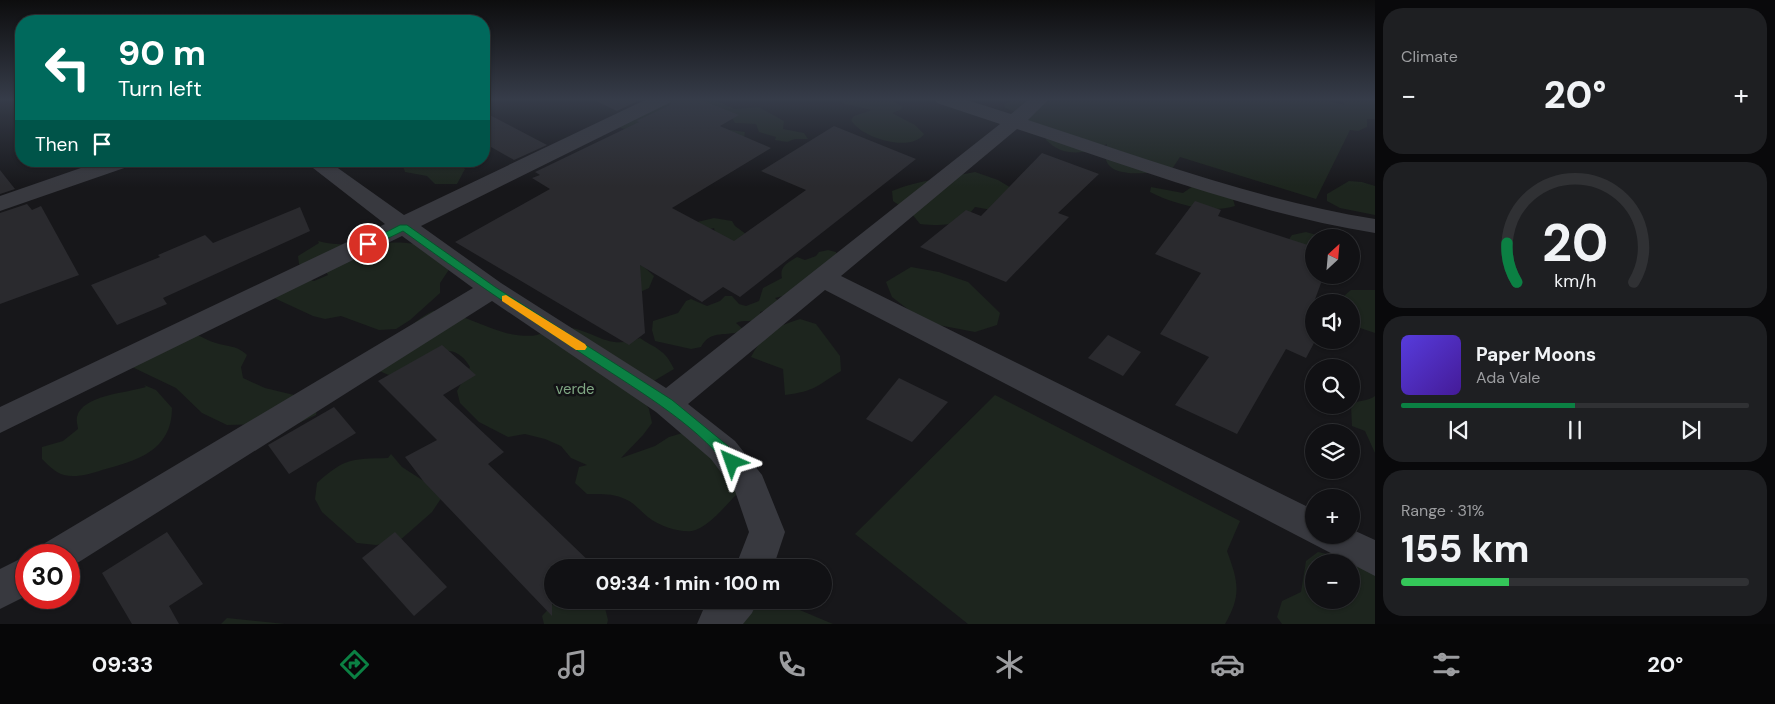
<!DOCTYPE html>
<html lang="en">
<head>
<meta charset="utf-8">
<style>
	body { margin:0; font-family:"DM Sans",sans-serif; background:#1e1f22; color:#f1f3f6; height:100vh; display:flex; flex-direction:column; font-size:19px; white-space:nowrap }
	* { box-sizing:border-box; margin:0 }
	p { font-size:16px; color:#9c9da0 }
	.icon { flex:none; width:28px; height:28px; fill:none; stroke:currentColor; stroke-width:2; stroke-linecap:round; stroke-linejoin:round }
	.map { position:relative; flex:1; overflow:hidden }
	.side { display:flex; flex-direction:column; gap:8px; padding:8px; background:#09090b; width:400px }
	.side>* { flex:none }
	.top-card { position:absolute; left:15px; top:15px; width:475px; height:152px; border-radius:20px; box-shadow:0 1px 4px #0004,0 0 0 1px #303134; background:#00695c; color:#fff; overflow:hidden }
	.needle { width:32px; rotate:26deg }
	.fabs { position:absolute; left:1305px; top:229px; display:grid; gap:10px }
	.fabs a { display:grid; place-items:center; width:55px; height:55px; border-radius:50%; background:#111114; box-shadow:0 1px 4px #0004,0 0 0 1px #303134; font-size:25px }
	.speed { position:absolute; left:15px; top:544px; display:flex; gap:10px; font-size:25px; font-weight:700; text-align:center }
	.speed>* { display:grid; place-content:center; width:65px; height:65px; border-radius:50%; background:#111114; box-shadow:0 1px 4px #0004,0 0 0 1px #303134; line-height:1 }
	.speed .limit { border:8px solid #d22; background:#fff; color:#111 }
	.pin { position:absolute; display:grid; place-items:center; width:42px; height:42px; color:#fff; margin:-21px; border:2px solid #fff; border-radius:50%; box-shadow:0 1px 5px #0007 }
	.me { position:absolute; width:55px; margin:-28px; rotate:317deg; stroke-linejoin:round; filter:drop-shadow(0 0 4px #0008) }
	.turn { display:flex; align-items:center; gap:18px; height:105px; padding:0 20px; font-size:22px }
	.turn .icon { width:65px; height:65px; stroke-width:2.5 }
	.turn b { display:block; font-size:35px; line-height:42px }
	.then { display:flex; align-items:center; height:48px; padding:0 20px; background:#0003; gap:10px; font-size:19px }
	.big { font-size:38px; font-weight:800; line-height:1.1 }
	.side .tile { flex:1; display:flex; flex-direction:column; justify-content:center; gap:8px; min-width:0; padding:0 18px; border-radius:20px; background:#1e1f22 }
	.side .dial { align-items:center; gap:0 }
	.dial svg { height:130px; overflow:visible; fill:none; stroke:#303134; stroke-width:7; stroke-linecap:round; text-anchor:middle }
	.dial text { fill:#f1f3f6; stroke:none }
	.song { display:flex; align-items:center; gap:15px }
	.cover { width:60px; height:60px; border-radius:8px; background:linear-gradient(135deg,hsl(250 70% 55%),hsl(260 70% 35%)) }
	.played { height:5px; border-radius:2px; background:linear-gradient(90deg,#0b8043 50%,#303134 50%) }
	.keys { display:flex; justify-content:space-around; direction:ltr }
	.heat { display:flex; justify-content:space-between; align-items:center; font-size:28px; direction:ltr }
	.charge { height:8px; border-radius:4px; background:linear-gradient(90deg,#34c759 31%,#303134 0) }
	.trip { position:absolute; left:544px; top:559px; width:288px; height:50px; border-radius:25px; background:#111114; box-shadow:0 1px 4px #0004,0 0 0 1px #303134; font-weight:800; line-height:50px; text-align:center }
	.tab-bar { display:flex; height:80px; justify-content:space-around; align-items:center; background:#070708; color:#9c9da0 }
	.tab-bar .icon { width:35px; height:35px }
	.tab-bar .on { color:#0b8043 }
	.tab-bar b { font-size:22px; color:#f1f3f6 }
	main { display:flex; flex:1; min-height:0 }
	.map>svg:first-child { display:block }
	.green { fill:#1d251e; fill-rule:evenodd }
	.building { fill:#2a2a2e }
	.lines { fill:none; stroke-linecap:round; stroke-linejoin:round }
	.street { fill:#38393f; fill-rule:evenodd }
	.route { fill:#0b8043; stroke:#07532c }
	.slow { fill:#f59e0b }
	.labels { text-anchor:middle; stroke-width:5; stroke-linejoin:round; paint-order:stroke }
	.park-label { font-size:15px; fill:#7fa683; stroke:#121215 }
</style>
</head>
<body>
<main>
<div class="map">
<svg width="1375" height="624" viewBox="0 0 1375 624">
	<rect width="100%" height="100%" fill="#17171a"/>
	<g class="green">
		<path d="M669,99H712L735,109L759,107L784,121L783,129L804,133L808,139H795L787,142L775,140L776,137L759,132L756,124L735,123L730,115L706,105L721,132L731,130L745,132L744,138L648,136L618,127Z"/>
		<path d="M836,99H891L902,107L900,110L892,113L915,125L924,134C911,153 861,138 851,120L854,116L872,110L845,104Z"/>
		<path d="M1015,99H1027L1036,103L1043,99H1321L1344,105V99H1373L1375,100V119H1367V127L1358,131L1350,130L1316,199L1180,157L1170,172C1150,171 1095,184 1107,144C1086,154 1064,158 1046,140L1047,136L1028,121L1027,116L1005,108L1004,104Z"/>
		<path d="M407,161H465L462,166L465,169L457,184H435L427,176L405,172L403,166Z"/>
		<path d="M975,172L998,180L1013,189L1003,212L975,207C960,227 943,226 920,224L912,214L893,201L892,191C918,180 947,178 975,172Z"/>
		<path d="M1349,181L1362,182L1375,186V215L1340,208L1327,201V194Z"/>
		<path d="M1193,186L1233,199L1235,206C1210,214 1173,204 1150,192L1151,187L1183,193Z"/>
		<path d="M714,218L732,221L735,226L772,253L716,237L714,228L704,231L689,224Z"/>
		<path d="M1306,232L1324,237L1314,238V256L1287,242L1292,235Z"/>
		<path d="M318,241C357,252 400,232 438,251C443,254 448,261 452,265L440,283V293L410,320L396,329L379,330L341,316L325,319L313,316L272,297L288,273L314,281L328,275L324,268L309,269L299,264L298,256L319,243Z"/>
		<path d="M828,250L836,252L837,255L783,296L775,298L783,305C775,310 768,308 760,312L761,318C752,323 744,319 736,323L744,330C727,338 711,328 701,347L691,349L655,341L652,330L653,321L678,313L686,301L691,299L707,306L720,301L725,296H732L739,304L746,306L759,301L763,288L782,278C779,266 788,263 797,257L805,260L816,256L819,252Z"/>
		<path d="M637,264L643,266L654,276L649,288L638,293Z"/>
		<path d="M911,267L939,272L968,282L1000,313L997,325L975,332L933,324L909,310L892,297L886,282Z"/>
		<path d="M1351,290H1375V333L1351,325V302H1337Z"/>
		<path d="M433,311C459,312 481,326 506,333C516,335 528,337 537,335C551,331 548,325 566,327C597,331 607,351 640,338C656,349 665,349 674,369L647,385L641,396L649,409L652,423L643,435L621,458L655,446L669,437L686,432L734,454L737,494C725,506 709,527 692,531C681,533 661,526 652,520C641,513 637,504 625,499C612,493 600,494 587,494L575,483L579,467L587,465L571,458L561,446L545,439L525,434L508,437L479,422L460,403L457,391L470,367C451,332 415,362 391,376L377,370C393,346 406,324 433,311Z"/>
		<path d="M800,319L816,324L840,356L841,371C816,386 816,391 785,395L783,369L751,357C762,335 776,326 800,319Z"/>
		<path d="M185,332C198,334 199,336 210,341C224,347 236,344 247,355L241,367L243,378L265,388L319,401L316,415L299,423L227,425L202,413L176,388L130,366Z"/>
		<path d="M144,385L156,390L172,408C172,451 136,461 102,470C90,474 76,478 64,475C56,473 48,465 42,459V447L63,441L78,429C78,426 76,421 77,417C82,395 127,393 146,387Z"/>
		<path d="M995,395L1240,521L1227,551C1238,581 1242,595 1225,624H968L855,534Z"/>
		<path d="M1375,396V453L1365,431L1352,426L1351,406C1357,399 1368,402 1375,396Z"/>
		<path d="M391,454L402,467L444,494L432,512L399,541L376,545L357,543L322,512L315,499L317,483C345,458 351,459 388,458Z"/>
		<path d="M1318,552L1341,557L1375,572V624H1282L1277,617L1282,601L1301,592L1306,561ZM1314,562H1351V600H1314Z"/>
		<path d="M557,600H603L608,620L607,624H544L542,616Z"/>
		<path d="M776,600L833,624H719L749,605Z"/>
		<path d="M227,618L285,624H221Z"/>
	</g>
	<g class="building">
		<path d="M592,99H642L617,111Z"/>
		<path d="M673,99H699L739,115L720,126L771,148L672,208L734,241L806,190L761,171L834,126L916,159L740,297L723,287L702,302L640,265L645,333L629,345L455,242L550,189L532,178L540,175L535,172L639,122L636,121L670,105Z"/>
		<path d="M484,112L547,145L514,160L484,143Z"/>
		<path d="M1042,153L1099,174L1058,213L1069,217L1006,282L920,247L966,210L981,216Z"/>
		<path d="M0,170L15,189L0,194Z"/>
		<path d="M1195,201L1221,210L1218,216L1314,247V275H1324L1314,302V343L1306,358L1286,349L1237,434L1175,405L1209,357L1160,334L1201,273L1155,254Z"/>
		<path d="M27,204L32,210L41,206L79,275L0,304V213Z"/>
		<path d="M300,207L310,231L163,298L167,304L117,325L91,285L160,257L158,255L205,235L213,243Z"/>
		<path d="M1108,335L1141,352L1123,376L1088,358Z"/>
		<path d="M442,345L476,375L443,395L504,452L488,464L596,568H552V616L424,482L405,457L437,440L378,381Z"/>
		<path d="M899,378L948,402L912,442L866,419Z"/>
		<path d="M334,407L356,433L289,474L268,445Z"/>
		<path d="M167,532L203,584L169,606L179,624H132L102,573Z"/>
		<path d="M395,532L447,587L414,616L362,558Z"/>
	</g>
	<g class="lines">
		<g class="street">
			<path d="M647,99H671L669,103L421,226L501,283L666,388L1000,124L937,103L935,99H964L1011,114L1029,99H1049L1028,120C1142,157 1256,200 1375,219V233C1252,213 1135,168 1017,129L841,276L1314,510V535H1351V529L1375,540V576L825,290L688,404L735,441L762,475L785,532L773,568H735L749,532L735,491L711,459L656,412L492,301L71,567L69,568V555H39L45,543L473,288L402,236L0,433V407L385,224L304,161H328L404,215Z"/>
			<path d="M101,161H132L130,166L0,211V196Z"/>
			<path d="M26,556V596L0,609V569Z"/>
			<path d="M712,600H758L752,613L743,624H697L703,610Z"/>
		</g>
	</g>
	<linearGradient id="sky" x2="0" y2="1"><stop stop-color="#0d0d0e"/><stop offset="0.53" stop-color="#363c49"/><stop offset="1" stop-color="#363c49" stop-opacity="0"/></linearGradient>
	<rect width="1375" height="187" fill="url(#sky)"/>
	<path class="route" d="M400,225H407L495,287L672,400L728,446L739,462L737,466H727C696,423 629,385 584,355C523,315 462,274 403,231L372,246L363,244Z"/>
	<path class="slow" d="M506,295L585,344L587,347L585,350H576L502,301V296Z"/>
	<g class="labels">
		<g class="park-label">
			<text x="575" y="394">verde</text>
		</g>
	</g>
</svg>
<div class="fabs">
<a><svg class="needle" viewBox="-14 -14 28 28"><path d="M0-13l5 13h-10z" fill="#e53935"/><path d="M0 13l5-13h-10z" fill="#9c9da0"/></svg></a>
<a><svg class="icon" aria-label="sound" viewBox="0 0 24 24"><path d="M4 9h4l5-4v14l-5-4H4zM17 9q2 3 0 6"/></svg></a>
<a><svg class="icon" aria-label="search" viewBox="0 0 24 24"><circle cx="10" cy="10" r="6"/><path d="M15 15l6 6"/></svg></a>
<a><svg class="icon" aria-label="layers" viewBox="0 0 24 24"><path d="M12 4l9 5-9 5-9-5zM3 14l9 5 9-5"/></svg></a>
<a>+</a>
<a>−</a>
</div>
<div class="speed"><div class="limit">30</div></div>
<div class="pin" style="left:368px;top:244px;background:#d93025"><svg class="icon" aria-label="arrive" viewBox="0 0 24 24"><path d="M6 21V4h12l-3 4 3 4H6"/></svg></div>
<svg class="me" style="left:732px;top:462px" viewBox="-20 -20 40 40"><path d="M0-17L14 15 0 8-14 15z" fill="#0b8043" stroke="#fff" stroke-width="4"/></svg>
<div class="trip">09:34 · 1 min · 100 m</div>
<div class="top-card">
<div class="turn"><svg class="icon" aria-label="left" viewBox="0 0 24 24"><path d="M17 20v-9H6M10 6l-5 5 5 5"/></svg><div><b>90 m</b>Turn left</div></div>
<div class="then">Then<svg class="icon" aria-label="arrive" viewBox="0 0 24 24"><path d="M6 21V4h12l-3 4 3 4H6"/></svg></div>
</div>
</div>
<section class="side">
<div class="tile"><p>Climate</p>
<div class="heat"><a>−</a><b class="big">20°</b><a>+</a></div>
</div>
<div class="tile dial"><svg viewBox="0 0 100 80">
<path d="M14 69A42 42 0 1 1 86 69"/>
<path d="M14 69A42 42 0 0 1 8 45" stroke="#0b8043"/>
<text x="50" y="56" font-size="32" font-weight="700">20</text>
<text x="50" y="72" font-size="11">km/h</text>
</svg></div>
<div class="tile">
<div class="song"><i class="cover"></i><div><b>Paper Moons</b><p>Ada Vale</p></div></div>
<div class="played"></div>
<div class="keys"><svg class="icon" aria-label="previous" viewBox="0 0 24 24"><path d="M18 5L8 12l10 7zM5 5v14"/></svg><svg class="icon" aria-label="pause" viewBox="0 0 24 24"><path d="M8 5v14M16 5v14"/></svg><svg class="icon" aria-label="next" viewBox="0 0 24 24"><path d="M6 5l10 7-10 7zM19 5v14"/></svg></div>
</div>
<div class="tile"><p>Range · 31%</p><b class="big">155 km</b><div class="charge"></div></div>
</section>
</main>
<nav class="tab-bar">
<b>09:33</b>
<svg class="icon on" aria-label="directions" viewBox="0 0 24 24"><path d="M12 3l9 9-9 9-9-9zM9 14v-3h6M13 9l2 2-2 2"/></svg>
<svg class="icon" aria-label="music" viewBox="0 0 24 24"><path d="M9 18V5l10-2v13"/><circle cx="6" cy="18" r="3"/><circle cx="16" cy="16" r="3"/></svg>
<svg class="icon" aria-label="phone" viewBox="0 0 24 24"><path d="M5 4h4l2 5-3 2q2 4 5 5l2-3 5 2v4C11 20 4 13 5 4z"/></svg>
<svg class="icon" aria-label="climate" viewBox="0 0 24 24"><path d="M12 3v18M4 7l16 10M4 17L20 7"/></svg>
<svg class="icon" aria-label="car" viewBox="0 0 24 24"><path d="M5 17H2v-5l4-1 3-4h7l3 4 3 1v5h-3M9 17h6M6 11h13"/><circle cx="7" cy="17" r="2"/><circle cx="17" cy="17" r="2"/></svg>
<svg class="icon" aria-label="filters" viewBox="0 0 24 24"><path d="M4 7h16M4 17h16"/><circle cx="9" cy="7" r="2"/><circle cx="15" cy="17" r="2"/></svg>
<b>20°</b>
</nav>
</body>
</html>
